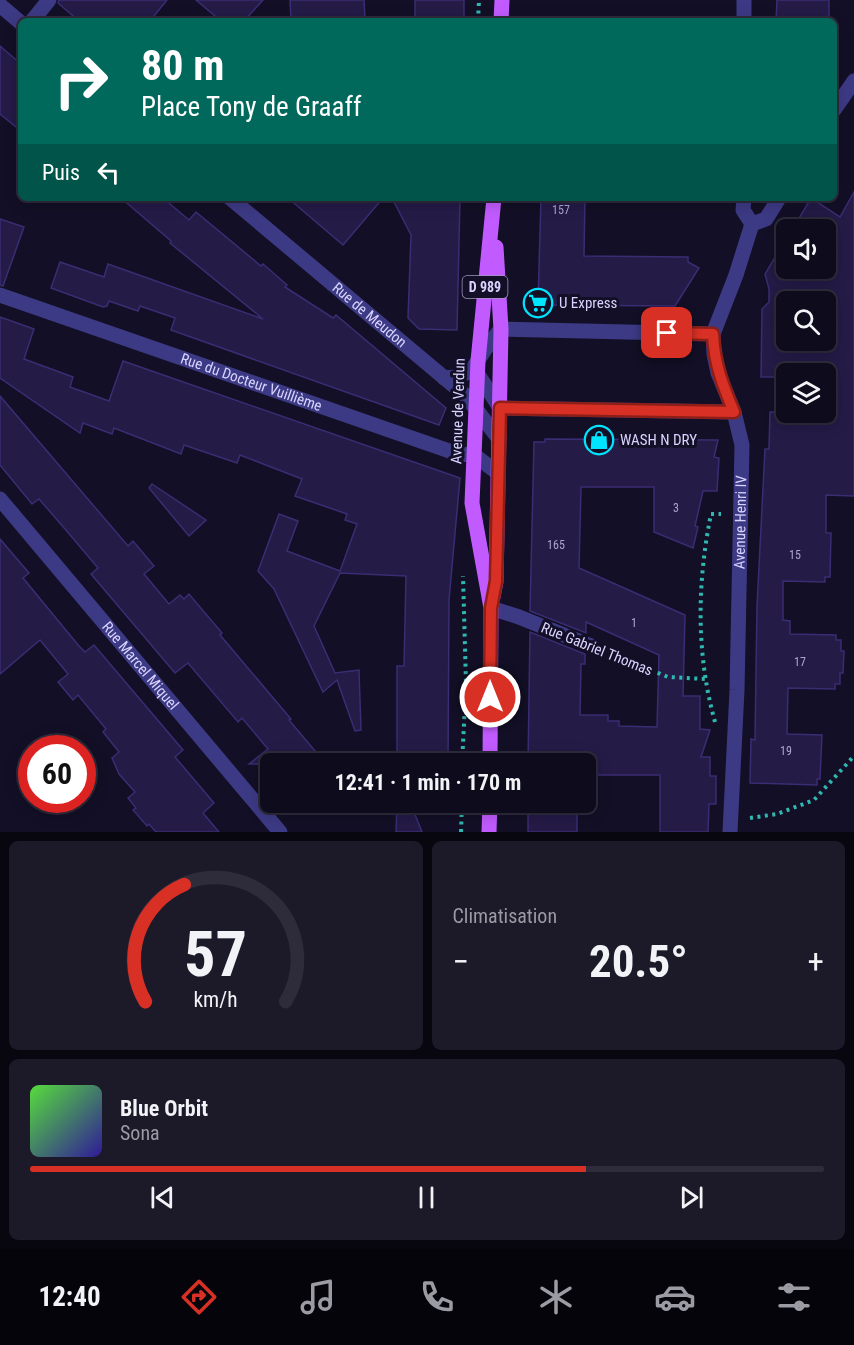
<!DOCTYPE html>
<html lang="fr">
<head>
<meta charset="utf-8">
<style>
	body { margin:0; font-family:"Roboto Condensed",sans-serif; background:#1c1929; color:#f1f3f6; height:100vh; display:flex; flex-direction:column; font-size:22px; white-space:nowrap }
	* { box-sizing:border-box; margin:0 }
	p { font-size:20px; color:#9b9ba3 }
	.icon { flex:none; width:33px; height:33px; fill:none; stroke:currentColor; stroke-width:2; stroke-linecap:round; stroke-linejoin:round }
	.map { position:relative; height:832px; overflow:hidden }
	.side { display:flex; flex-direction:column; gap:9px; padding:9px; background:#08060f; flex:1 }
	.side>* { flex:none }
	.hud { position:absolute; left:18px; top:18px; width:819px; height:183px; border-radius:9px; box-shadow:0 3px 15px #0003,0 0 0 2px #2e2b3b; background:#00695c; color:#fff; overflow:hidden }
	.tools { position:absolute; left:776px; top:219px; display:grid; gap:12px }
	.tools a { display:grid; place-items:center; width:60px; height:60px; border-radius:9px; background:#0e0b1c; box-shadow:0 3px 15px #0003,0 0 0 2px #2e2b3b; font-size:30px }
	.speed { position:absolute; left:18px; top:735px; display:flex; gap:12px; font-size:30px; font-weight:700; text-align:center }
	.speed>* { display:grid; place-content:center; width:78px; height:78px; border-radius:50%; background:#0e0b1c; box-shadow:0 3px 15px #0003,0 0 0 2px #2e2b3b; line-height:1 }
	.speed .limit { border:9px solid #d22; background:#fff; color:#111 }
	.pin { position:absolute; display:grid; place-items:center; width:51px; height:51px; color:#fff; margin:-26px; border-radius:12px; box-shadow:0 3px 9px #0006 }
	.me { position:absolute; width:66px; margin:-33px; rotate:0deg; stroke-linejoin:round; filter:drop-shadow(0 0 4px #0008) }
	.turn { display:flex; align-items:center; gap:21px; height:126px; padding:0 24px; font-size:27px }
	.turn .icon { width:78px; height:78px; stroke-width:2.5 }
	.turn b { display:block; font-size:42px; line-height:51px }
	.then { display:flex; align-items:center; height:57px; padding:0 24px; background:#0003; gap:12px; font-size:22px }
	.big { font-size:45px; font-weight:700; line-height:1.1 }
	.side .widget { flex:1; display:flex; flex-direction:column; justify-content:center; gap:9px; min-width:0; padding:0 21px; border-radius:9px; background:#1c1929 }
	.side .dial { align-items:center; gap:0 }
	.dial svg { height:156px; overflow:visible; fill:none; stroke:#2e2b3b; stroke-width:7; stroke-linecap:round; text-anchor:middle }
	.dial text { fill:#f1f3f6; stroke:none }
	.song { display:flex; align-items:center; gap:18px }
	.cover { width:72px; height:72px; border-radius:9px; background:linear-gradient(135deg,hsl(110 70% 55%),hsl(250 70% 35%)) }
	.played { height:6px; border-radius:3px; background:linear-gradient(90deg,#d93025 70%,#2e2b3b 70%) }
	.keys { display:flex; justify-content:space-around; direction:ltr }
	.heat { display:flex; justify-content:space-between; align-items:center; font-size:33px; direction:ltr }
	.side .tiles { flex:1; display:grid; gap:9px; grid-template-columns:1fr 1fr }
	.widget:last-child { grid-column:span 2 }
	.trip { position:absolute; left:260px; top:753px; width:336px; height:60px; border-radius:9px; background:#0e0b1c; box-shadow:0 3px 15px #0003,0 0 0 2px #2e2b3b; font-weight:700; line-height:60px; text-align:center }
	.tabs { display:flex; height:96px; justify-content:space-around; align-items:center; background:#06040b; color:#9b9ba3 }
	.tabs .icon { width:42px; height:42px }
	.tabs .on { color:#d93025 }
	.tabs b { font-size:27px; color:#f1f3f6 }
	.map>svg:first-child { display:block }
	.building { fill:#241b47; stroke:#3b2d73; stroke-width:1.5; fill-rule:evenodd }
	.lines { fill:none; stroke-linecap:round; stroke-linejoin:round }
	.path { stroke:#2fb8b0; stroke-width:4; stroke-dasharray:3 4.5; stroke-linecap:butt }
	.minor { stroke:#3d3a85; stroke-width:15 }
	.major { stroke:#c25bff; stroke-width:15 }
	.route-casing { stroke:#8d1f18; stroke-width:15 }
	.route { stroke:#d93025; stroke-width:10 }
	.labels { text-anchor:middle; stroke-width:6; stroke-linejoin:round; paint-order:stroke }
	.number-label { font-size:12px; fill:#aca6d1 }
	.shield { fill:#130f26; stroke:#9e99be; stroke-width:1.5 }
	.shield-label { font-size:14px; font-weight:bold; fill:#d9d4ff }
	.poi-label { font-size:15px; fill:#d9d4ff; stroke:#130f26; text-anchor:start }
	.street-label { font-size:15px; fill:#d9d4ff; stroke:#130f26 }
</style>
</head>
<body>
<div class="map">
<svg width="854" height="832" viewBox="0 0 854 832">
	<rect width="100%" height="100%" fill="#130f26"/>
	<g class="building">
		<path d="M59,0H167L150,21H79L58,3Z"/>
		<path d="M196,0H263L244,21H221Z"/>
		<path d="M290,0H364L365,18L336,19V21H291Z"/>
		<rect x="415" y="0" width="49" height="21"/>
		<path d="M777,0H829V20L776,21Z"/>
		<path d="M0,46L21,64V131L0,114Z"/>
		<path d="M854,192V496L826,495V533H831L830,577H825V582L783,581V620L790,621V634L836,635V640H841V651H844L843,673H840V684H835V689L788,688L787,734L822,735L820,779H817V785L750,783L751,739L755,740L757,606L765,449H769L770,412H825V374H786V377H761L762,309L769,302V289L765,274L786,239V268H825V230H792L811,198L840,217ZM786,302H825V340H786Z"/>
		<path d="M121,198H163L189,220L196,212L261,266L263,264L287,285L285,287L333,318L336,315L446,408L439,425L171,330L175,318L140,306L138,311L109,301L107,306L103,307L51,288L60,262L104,277L108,264L263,319L170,243L171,241Z"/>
		<path d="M288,198H383L343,245Z"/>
		<path d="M392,198H460L457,330L419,329L408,318L411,235Z"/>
		<path d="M541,198H585L584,256L688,257V262L699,268L675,306L551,305L552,303H538Z"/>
		<path d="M0,219L24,227L3,286L0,285Z"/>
		<path d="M0,317L34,329L24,359L73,377L70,387L109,401L123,361L460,478L449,600L448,764H397V666H404L406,576L340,573L314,626L335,673L359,670L361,730L355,731L337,680L323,692L274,589L258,571L279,514L298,521L287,551L340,571L357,524L345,520L347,514L295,496L302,479L240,455L237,463L184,445L181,454L114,428L112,434L83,423L80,433L0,378Z"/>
		<path d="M0,396L128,546L133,541L154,566L144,574L169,604L180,595L184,599L189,594L222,633L220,635L291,719L289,720L326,764H249L268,749L242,718L238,722L188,663L175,673L91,574L98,568L65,529L39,499L32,504L0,465Z"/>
		<path d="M545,439L718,440L714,457L719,458L717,491H703L695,526L698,527L693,548L654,532V487H581L579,568L685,615L683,696H700V729L710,730L701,757H710V776H716V804H709L708,832H660V775H585V764H528L530,632L585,654V664H581L580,715H608V721H619V726L657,727L659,655L586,622V633L530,611L534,442H545Z"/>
		<path d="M152,484L206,520L189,536L149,488Z"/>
		<path d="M0,539L29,573L23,578L79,646L85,652L94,645L183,750L175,757L214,803L203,813L219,832H156L149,824L147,826L133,810L136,808L128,798L135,792L119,774L112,758L119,752L103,732L106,729L78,695L73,700L58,682L68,674L40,640L0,674Z"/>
		<path d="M397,802H410L422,832H396Z"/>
		<rect x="528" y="802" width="49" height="30"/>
	</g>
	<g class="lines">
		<g class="path">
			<path d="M478,21L479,0"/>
			<path d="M609,653L668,677L705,679"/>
			<path d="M715,722C696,654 697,583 711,514H721"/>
			<path d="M462,764L466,684L463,576"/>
			<path d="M750,818L777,814L814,800L854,756"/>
			<path d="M461,832L462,802"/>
		</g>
		<g class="minor">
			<path d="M744,0V21"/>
			<path d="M0,5L21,23"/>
			<path d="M32,21L49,0"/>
			<path d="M834,110L854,81"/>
			<path id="s1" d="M230,198L466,396L499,439"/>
			<path d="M744,198L743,210L752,224"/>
			<path id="s2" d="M0,295L458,454L474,455L498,473"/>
			<path d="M477,373L500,408L734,412"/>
			<path d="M444,378L456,377L471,371L486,348L501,329L713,334"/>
			<path id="s3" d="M0,499L280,832"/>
			<path d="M491,608L519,617L591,646"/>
			<path id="s4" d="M730,832L737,690L742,445L734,412L718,373L714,354L713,334L736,275L752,224L766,219L779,198"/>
		</g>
		<g class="major">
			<path d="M501,21L502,0"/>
			<path d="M493,597L496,581L501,329L496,247"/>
			<path d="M490,764L491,608L472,503L478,361L494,198"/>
			<path d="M489,832L490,802"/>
		</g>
	</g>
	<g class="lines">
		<g class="route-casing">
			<path id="route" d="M490,697L491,608L496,581L500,408L734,412C723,386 714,363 713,334L667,333"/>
		</g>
		<use href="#route" class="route"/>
	</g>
	<defs>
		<g id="supermarket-ring" transform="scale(1.5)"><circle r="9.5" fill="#130f26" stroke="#00e5ff" stroke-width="1.5"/><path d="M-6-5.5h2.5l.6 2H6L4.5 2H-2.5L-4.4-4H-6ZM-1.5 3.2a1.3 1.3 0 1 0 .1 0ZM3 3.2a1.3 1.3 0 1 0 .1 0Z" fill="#00e5ff"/></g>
		<g id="shop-ring" transform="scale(1.5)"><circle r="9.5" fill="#130f26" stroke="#00e5ff" stroke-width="1.5"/><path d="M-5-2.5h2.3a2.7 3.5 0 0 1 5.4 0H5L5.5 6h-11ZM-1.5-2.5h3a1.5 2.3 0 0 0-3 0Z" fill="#00e5ff"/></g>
	</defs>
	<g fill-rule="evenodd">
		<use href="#supermarket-ring" x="538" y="303"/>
		<use href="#shop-ring" x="599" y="440"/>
	</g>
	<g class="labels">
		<g class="number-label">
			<text x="561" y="214">157</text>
			<text x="676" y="512">3</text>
			<text x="556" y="549">165</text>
			<text x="795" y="559">15</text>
			<text x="634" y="627">1</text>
			<text x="800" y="666">17</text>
			<text x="786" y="755">19</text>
		</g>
		<rect class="shield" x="462.5" y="276" width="45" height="22" rx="4.5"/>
		<g class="shield-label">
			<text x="485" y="292">D 989</text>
		</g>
		<g class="poi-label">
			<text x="559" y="308">U Express</text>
			<text x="620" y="445">WASH N DRY</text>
		</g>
		<g class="street-label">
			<text dy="5" stroke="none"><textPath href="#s1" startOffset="182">Rue de Meudon</textPath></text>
			<text dy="5" stroke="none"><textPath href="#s2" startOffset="266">Rue du Docteur Vuillième</textPath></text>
			<text transform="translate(458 411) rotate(-88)" y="5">Avenue de Verdun</text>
			<text dy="5" stroke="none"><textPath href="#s4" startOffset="310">Avenue Henri IV</textPath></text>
			<text transform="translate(597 649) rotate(22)" y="5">Rue Gabriel Thomas</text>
			<text dy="5" stroke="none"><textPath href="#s3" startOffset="218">Rue Marcel Miquel</textPath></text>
		</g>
	</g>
</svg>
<div class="tools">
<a><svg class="icon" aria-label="sound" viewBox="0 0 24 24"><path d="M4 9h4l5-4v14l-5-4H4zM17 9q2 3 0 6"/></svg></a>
<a><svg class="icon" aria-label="search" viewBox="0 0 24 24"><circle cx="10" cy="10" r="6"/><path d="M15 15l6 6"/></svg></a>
<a><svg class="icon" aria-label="layers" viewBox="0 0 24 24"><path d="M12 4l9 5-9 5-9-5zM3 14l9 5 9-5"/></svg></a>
</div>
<div class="speed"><div class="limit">60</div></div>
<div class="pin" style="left:667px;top:333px;background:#d93025"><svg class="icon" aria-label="arrive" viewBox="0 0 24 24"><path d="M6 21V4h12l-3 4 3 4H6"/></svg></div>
<svg class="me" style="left:490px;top:697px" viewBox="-20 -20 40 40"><circle r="17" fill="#d93025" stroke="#fff" stroke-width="3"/><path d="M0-11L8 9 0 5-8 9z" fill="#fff"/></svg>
<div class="trip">12:41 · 1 min · 170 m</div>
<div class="hud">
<div class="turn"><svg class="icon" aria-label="right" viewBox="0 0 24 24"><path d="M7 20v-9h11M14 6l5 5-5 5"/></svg><div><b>80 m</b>Place Tony de Graaff</div></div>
<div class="then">Puis<svg class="icon" aria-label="left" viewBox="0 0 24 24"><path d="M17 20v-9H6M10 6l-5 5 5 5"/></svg></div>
</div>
</div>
<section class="side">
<div class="tiles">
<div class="widget dial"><svg viewBox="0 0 100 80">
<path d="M14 69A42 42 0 1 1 86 69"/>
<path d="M14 69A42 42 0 0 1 34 9" stroke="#d93025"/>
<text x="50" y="56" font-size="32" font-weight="700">57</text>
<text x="50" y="72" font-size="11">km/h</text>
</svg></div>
<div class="widget"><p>Climatisation</p>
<div class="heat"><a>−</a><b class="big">20.5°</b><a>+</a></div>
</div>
<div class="widget">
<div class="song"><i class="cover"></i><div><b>Blue Orbit</b><p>Sona</p></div></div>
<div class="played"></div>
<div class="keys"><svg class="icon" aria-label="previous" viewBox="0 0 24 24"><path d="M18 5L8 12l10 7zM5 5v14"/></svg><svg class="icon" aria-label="pause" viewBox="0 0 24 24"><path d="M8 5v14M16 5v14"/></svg><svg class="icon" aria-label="next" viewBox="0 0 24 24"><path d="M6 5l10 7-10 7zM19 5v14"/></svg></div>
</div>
</div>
</section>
<nav class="tabs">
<b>12:40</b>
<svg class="icon on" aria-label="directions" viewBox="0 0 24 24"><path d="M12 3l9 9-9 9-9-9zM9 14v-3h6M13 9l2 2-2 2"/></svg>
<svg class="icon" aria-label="music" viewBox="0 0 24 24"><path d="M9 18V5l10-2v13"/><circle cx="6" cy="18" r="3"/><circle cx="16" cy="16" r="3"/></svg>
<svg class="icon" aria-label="phone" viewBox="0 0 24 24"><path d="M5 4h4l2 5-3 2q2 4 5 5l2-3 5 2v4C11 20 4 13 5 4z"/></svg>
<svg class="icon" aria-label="climate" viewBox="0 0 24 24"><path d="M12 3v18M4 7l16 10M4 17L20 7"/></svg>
<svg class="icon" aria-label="car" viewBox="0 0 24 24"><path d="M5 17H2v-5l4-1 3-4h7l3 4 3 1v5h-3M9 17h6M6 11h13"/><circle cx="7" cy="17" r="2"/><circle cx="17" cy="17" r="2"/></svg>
<svg class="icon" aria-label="filters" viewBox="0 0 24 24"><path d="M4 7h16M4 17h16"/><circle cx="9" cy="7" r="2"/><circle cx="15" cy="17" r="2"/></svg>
</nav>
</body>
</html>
